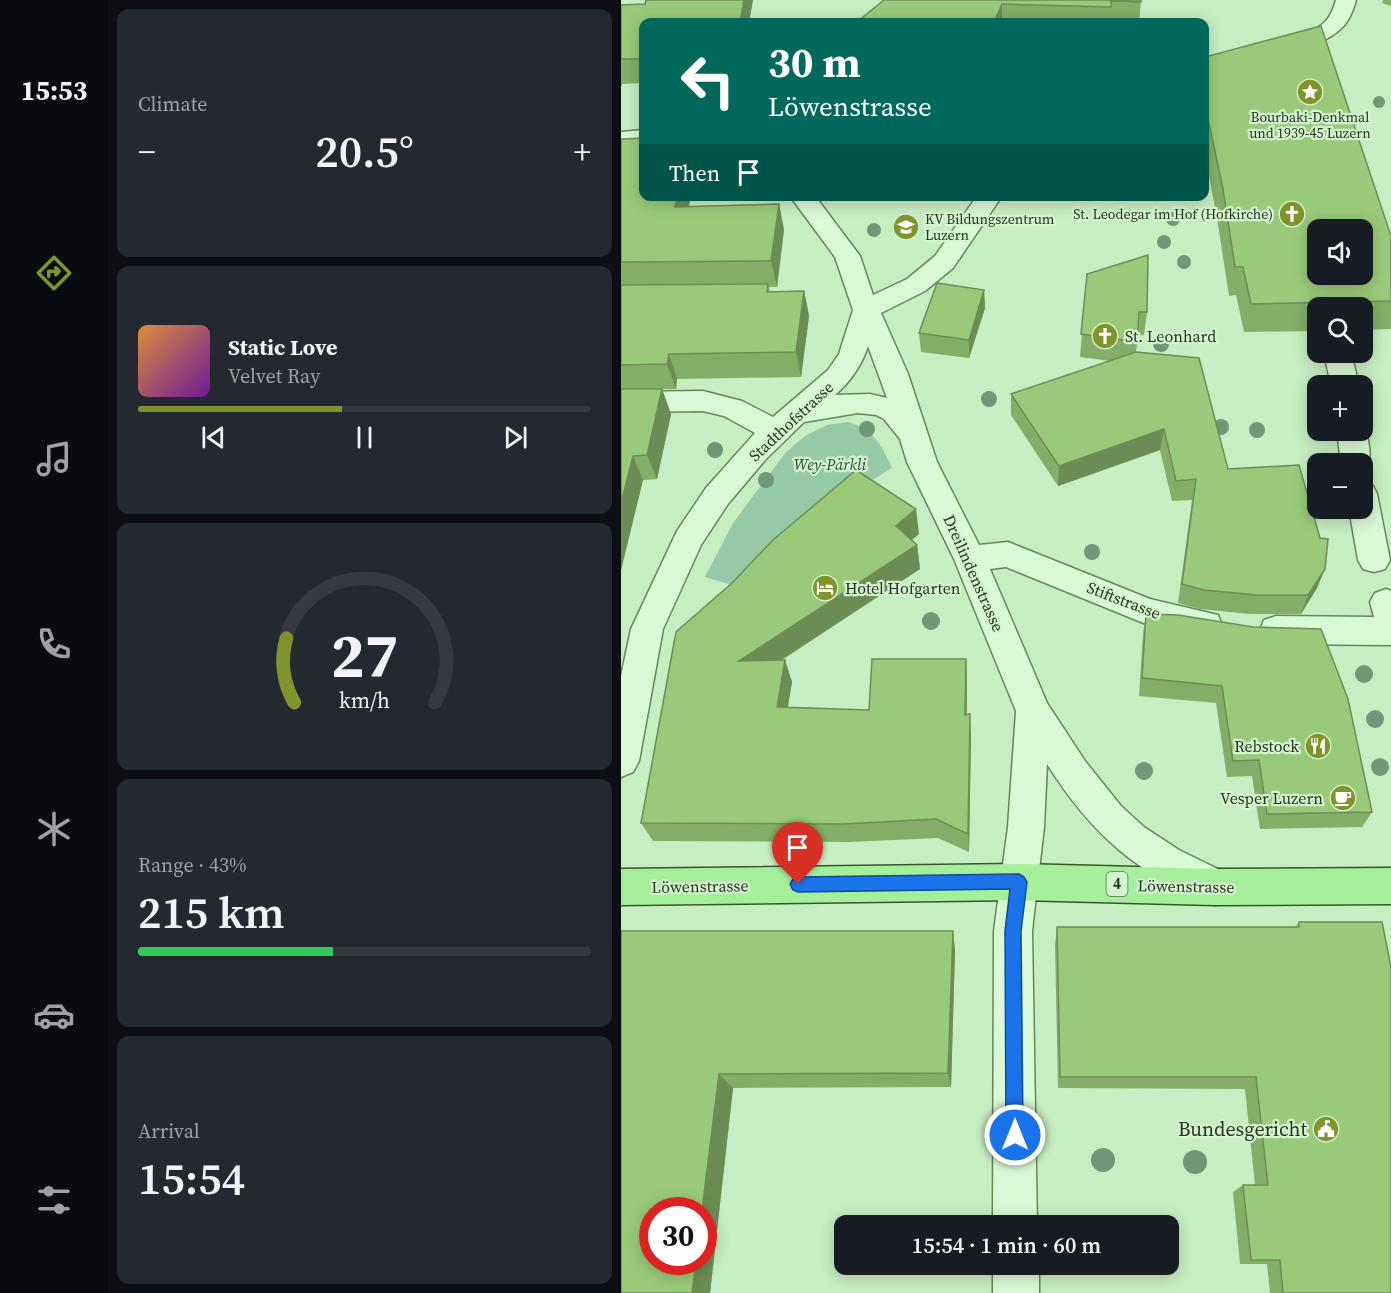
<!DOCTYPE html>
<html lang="en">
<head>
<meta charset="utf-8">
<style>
	body { margin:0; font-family:"Source Serif 4",serif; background:#242831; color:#f1f3f6; height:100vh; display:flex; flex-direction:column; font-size:22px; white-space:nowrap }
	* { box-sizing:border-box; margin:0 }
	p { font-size:20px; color:#9ea1a6 }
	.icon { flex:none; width:33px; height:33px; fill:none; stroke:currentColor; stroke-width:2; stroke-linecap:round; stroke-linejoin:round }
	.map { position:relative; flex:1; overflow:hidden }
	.panel { display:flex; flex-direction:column; gap:9px; padding:9px; background:#0d0f14; width:513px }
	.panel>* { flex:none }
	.banner { position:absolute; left:18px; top:18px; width:570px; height:183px; border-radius:12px; box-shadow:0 3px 15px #0003; background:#00695c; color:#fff; overflow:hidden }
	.controls { position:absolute; left:686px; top:219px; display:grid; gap:12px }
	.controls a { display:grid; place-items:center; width:66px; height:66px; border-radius:12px; background:#171b24; box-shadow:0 3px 15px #0003; font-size:30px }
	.speed { position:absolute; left:18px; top:1197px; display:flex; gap:12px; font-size:30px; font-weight:700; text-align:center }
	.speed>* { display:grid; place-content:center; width:78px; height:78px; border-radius:50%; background:#171b24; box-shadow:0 3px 15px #0003; line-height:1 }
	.speed .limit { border:9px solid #d22; background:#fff; color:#111 }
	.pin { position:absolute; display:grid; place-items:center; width:51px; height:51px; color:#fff; margin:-62px -26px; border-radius:50% 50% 50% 0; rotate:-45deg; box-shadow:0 0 6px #0007 }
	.pin .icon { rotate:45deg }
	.me { position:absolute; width:66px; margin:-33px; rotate:0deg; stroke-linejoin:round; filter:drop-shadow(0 0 4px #0008) }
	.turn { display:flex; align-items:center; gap:21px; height:126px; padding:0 30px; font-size:27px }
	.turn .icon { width:78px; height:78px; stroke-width:2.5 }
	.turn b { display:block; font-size:42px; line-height:51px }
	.then { display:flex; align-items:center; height:57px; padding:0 30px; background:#0003; gap:12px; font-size:22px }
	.big { font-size:45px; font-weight:600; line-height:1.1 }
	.panel .card { flex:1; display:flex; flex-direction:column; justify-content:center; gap:9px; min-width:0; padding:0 21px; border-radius:12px; background:#242831 }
	.panel .dial { align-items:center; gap:0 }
	.dial svg { height:156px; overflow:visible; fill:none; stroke:#363941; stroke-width:7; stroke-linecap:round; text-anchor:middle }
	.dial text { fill:#f1f3f6; stroke:none }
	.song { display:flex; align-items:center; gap:18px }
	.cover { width:72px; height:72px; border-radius:9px; background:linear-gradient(135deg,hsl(30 70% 55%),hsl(280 70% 35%)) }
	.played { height:6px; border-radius:3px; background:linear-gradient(90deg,#81932b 45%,#363941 45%) }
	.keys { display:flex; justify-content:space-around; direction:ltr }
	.heat { display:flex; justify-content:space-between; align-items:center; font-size:33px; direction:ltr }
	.charge { height:9px; border-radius:4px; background:linear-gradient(90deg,#34c759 43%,#363941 0) }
	.trip { position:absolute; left:213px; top:1215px; width:345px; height:60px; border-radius:12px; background:#171b24; box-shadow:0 3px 15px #0003; font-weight:600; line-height:60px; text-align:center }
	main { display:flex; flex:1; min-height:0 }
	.menu { display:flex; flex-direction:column; width:108px; justify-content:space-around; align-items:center; background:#090b0e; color:#9ea1a6 }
	.menu .icon { width:42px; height:42px }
	.menu .active { color:#81932b }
	.menu b { font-size:27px; color:#f1f3f6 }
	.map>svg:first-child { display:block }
	.green { fill:#96caa6 }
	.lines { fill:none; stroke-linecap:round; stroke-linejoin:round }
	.minor-casing { stroke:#66865a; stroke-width:3 }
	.major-casing { stroke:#3b542e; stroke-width:3 }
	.minor { fill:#d9f8d5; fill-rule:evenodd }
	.major { fill:#a5ef9a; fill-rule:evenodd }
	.tree { fill:#6e9876 }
	.wall { fill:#84ae68 }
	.shaded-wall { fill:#6b8d55 }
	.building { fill:#99ca79; stroke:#6b8d55; stroke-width:1.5; fill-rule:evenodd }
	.route { fill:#1a73e8; stroke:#114b97; stroke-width:1.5 }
	.labels { text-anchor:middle; stroke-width:4.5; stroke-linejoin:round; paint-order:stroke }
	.far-poi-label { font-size:14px; fill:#26361d; stroke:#d5f4d1 }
	.shield { fill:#d5f4d1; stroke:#5a6f53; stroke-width:1.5 }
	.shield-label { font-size:15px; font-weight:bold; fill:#26361d }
	.poi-label { font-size:16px; fill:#26361d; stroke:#d5f4d1; text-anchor:start }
	.street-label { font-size:16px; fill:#26361d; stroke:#d5f4d1 }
	.park-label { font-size:16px; font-style:italic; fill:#255238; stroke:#d5f4d1 }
	.near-poi-label { font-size:20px; fill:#26361d; stroke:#d5f4d1; text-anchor:end }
</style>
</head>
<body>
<main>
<nav class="menu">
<b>15:53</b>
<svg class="icon active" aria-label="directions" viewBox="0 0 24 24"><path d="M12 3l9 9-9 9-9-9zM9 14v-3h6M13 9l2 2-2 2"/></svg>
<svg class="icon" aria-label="music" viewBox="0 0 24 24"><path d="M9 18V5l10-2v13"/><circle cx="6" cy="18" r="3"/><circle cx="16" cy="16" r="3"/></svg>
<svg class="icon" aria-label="phone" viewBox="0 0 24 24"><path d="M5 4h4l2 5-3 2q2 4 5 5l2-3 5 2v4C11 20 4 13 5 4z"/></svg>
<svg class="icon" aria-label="climate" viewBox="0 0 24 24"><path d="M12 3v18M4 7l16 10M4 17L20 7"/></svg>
<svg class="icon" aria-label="car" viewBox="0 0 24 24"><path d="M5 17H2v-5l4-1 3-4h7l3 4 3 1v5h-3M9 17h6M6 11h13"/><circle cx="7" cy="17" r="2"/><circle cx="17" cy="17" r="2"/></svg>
<svg class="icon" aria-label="filters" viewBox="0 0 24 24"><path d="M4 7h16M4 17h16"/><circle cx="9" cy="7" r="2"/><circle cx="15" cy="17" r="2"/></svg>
</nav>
<section class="panel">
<div class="card"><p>Climate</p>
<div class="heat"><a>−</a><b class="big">20.5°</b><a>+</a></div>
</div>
<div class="card">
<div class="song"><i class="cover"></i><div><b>Static Love</b><p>Velvet Ray</p></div></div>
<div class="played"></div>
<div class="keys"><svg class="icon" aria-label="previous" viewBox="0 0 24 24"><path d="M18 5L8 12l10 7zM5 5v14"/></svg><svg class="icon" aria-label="pause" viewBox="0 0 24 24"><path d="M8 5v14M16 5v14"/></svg><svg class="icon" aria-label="next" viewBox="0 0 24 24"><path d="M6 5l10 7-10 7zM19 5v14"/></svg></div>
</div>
<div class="card dial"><svg viewBox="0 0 100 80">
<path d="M14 69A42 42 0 1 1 86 69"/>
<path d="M14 69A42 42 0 0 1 10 36" stroke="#81932b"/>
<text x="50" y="56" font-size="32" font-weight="700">27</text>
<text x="50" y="72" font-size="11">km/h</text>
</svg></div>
<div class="card"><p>Range · 43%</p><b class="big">215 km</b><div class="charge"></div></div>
<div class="card"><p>Arrival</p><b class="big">15:54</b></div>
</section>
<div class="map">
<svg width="770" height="1293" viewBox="0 0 770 1293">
	<rect width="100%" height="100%" fill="#c7edc2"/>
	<path class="green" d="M227,422C253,430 260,444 271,468L208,507L111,585L84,577L112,523L165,452L184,436L206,425Z"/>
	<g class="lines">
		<g class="minor-casing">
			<g id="minor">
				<path d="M715,0H735C732,12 726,25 716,32C692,51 615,74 584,80V67C615,57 682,44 705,21C710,15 713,7 715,0Z"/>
				<path d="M22,130V144L0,146V132Z"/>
				<path d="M169,196H194L239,256L252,295L286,279L314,256L356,196H381L332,268L304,291L260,313L287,374L316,462L358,545L387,542L529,599L597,615L601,625L597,635L585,638L525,624L385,567L369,569L426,703L464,761L500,806L523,827L558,850L607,874L613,887L607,900L594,905C516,874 471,835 426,764L423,827L411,931L416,1226H372L373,931L387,827L395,711L333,559L286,462L279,439L263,419L255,415L237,413L183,422L145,459L107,504L80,545L42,629L18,761L12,772L0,777V676L10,629L56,531L85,488L134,433L103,416L82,411L0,412V392L82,391L121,401L152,417L207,370L218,354L232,310L214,257ZM247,346L266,398L249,394L214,395C229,382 241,365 247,346Z"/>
				<path d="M703,352H730L738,386H710Z"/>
				<path d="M741,424C748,436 752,460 745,472L741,473V464H720L716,430H741Z"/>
				<path d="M741,483L752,486L756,494L769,560L764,569L753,572L742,569L737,560L728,508H741Z"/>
				<path d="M765,589L770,591V645L655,644L643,640L639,630L643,620L655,616L753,617L749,602L754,593Z"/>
				<rect x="372" y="1264" width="46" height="29"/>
			</g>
		</g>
		<g class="major-casing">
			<path id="major" d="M398,864L594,869L770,868V904L594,905L398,900L0,905V869Z"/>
		</g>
		<use href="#minor" class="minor"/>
		<use href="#major" class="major"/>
	</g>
	<g class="tree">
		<circle cx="758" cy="102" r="6"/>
		<circle cx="552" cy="219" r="7"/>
		<circle cx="253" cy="230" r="7"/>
		<circle cx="543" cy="242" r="7"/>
		<circle cx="563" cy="262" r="7"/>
		<circle cx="540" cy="344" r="8"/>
		<circle cx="368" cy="399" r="8"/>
		<circle cx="600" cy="427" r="8"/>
		<circle cx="246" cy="429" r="8"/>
		<circle cx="636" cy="430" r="8"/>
		<circle cx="94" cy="450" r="8"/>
		<circle cx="145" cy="480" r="8"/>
		<circle cx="471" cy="552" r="8"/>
		<circle cx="310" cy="621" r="9"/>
		<circle cx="743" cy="674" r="9"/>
		<circle cx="754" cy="719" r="9"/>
		<circle cx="759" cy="767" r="9"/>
		<circle cx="523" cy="771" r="9"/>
		<circle cx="482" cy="1160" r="12"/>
		<circle cx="574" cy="1162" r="12"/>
	</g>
	<g class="wall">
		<path d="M132,0L128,22H22V83L1,84V86H0V5Z"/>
		<path d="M263,0H520L518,22H236Z"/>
		<path d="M762,0H770V6L761,3Z"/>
		<path d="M584,57L770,236V329L741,330V308H696V331L623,332L615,295L608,296L596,218L584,156Z"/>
		<path d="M0,139L22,196H70L68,206L158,204L163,230L156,287H148L149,291H183L188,316L180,377L56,379L55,389H41L50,414L36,479L22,480L0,570Z"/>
		<path d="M466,274L526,312L523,335H517L515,352L607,469L696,588L680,614H629L578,609L557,603L571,500L551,501L539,450L437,486L390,415V394L489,361L459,357Z"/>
		<path d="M363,290L364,308L348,358L300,352L298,333Z"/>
		<path d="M298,534L291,540L296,545L299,569L160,660H164L171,682L167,707L248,710L346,681V715L350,735L348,852L317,838L228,842L32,841L20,823L111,583Z"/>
		<path d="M525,614L751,812L741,827L639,829L631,776L606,777L595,703L518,696L522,633Z"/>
		<path d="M678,922L770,1293H649L646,1264H619L612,1192L622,1185H634L624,1089L437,1088L434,944L436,927H674Z"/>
		<path d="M0,931H332L334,951L330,1087L112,1088L89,1293H0Z"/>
	</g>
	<g class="shaded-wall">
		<path d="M123,0H132L128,22H119Z"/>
		<path d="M381,4V22H373Z"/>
		<path d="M57,196H70L62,232L54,207Z"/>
		<path d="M158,204L163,230L156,287L150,261Z"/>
		<path d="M363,290L364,308L348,358V340Z"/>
		<path d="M183,291L188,316L180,377L175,352Z"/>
		<path d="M48,354L56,379L55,389L46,364Z"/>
		<path d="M41,389L50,414L36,479L26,455Z"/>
		<path d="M543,429L539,450L437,486L438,466Z"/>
		<path d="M12,456L22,480L0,570V503Z"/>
		<path d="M295,509L298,534L278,550L275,526Z"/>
		<path d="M296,545L299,569L126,683L118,661Z"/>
		<path d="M704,569L696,588L680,614L687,595Z"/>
		<path d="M345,659L346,681L345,736L344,715Z"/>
		<path d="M164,660L171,682L163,728L156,707Z"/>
		<path d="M349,714L350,735L348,852L347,834Z"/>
		<path d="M332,931L334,951L330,1087L327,1073Z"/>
		<path d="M98,1074L112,1088L89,1293H71L75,1262H82V1210H81Z"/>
	</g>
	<g class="building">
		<path d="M25,0H123L119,22H22V59H0V5L24,4Z"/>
		<path d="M263,0H520V2L490,1V7L381,4L373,22H236Z"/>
		<path d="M700,26L770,236V301L630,304L622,267H614L602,189L584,105V57ZM696,230H741V274H696Z"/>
		<path d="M22,138V196H57L54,207L158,204L150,261L0,262V139Z"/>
		<path d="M527,255L526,312H518L516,342L460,334L466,274Z"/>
		<path d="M316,283L363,290L348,340L298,333Z"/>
		<path d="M147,284L146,292L183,291L175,352L48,354L46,364L0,365V285Z"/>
		<path d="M515,352L578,358L607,469L678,465L699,538L707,539L704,569L687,595H635L583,590L561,584L575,479L555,481L543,429L438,466L390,394Z"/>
		<path d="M0,389H41L26,455L12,456L0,503Z"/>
		<path d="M235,470L295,509L275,526L296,545L118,661L164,660L156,707L248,710L251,659H345L344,715L349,714L347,834L315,819L222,824L20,823L55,632L111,583L152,540Z"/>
		<path d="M525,614L557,615L632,627L700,629L727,699L751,812L646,814L638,760L612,761L601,686L521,678Z"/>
		<path d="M678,922H761L770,967V1293H662L659,1260H630L622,1185H647L635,1077H439L436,927H678Z"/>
		<path d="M0,931H332L327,1073L98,1074L81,1210H32V1262H75L71,1293H0Z"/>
	</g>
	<path class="route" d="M398,874L403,877L406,882L400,931L402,1135L400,1141L394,1144L387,1141L385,1135L384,931L389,889L177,892L172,890L169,884L172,879L177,877Z"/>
	<defs>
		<g id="sight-disc" transform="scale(1.35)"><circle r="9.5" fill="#81932b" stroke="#d5f4d1"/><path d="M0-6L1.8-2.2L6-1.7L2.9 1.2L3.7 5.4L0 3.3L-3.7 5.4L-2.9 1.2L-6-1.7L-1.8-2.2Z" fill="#fff"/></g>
		<g id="church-disc" transform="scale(1.35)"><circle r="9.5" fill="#81932b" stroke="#d5f4d1"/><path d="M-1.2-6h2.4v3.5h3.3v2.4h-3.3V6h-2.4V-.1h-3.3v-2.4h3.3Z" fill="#fff"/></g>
		<g id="university-disc" transform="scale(1.35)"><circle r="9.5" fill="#81932b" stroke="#d5f4d1"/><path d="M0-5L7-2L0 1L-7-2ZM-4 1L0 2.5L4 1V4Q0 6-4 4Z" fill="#fff"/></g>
		<g id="hotel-disc" transform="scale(1.35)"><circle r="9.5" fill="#81932b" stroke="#d5f4d1"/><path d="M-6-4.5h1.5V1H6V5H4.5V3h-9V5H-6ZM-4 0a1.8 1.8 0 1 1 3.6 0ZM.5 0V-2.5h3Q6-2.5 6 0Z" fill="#fff"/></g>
		<g id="restaurant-disc" transform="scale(1.35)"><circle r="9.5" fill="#81932b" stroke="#d5f4d1"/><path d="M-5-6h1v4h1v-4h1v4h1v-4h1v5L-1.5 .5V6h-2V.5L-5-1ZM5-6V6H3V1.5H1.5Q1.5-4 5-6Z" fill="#fff"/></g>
		<g id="cafe-disc" transform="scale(1.35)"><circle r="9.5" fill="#81932b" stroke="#d5f4d1"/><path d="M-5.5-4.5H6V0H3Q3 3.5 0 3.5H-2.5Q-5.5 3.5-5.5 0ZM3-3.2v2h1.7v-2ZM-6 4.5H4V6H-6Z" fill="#fff"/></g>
		<g id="civic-disc" transform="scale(1.35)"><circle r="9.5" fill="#81932b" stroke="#d5f4d1"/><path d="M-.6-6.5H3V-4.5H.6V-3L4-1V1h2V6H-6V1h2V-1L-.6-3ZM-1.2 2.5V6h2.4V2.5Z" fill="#fff"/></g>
	</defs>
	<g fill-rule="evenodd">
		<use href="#sight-disc" x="689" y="92"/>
		<use href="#church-disc" x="671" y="214"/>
		<use href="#university-disc" x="285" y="227"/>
		<use href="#church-disc" x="484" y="336"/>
		<use href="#hotel-disc" x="204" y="588"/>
		<use href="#restaurant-disc" x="697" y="746"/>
		<use href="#cafe-disc" x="722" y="798"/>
		<use href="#civic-disc" x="705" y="1129"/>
	</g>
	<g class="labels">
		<g class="far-poi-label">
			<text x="689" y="122">Bourbaki-Denkmal<tspan x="689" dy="16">und 1939-45 Luzern</tspan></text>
			<text x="652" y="219" text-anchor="end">St. Leodegar im Hof (Hofkirche)</text>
			<text x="304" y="224" text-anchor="start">KV Bildungszentrum<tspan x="304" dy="16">Luzern</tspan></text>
		</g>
		<rect class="shield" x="485.5" y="872" width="21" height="24" rx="4.5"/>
		<g class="shield-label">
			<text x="496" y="889">4</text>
		</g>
		<g class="poi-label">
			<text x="504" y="342">St. Leonhard</text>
			<text x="224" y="594">Hotel Hofgarten</text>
			<text x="678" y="752" text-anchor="end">Rebstock</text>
			<text x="702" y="804" text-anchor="end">Vesper Luzern</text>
		</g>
		<g class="street-label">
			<text transform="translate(170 421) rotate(-43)" y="6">Stadthofstrasse</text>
			<text transform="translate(353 573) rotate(66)" y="6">Dreilindenstrasse</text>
			<text transform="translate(503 600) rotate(21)" y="6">Stiftstrasse</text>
			<text transform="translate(79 886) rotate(-1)" y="6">Löwenstrasse</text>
			<text transform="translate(565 886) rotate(1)" y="6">Löwenstrasse</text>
		</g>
		<g class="park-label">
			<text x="209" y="470">Wey-Pärkli</text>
		</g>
		<g class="near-poi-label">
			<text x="686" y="1136">Bundesgericht</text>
		</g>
	</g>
</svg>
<div class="controls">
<a><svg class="icon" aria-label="sound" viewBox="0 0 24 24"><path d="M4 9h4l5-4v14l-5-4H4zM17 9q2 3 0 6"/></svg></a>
<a><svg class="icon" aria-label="search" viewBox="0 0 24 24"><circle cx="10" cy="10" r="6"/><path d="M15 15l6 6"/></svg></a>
<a>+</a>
<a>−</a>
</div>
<div class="speed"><div class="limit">30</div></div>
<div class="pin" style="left:177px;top:884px;background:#d93025"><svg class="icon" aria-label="arrive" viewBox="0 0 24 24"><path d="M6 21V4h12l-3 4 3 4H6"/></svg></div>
<svg class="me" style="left:394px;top:1135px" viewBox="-20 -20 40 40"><circle r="17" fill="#1a73e8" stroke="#fff" stroke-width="3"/><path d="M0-11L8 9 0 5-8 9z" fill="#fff"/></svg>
<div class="trip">15:54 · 1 min · 60 m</div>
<div class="banner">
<div class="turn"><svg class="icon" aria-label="left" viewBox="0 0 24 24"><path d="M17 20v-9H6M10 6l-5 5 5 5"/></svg><div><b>30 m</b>Löwenstrasse</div></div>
<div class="then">Then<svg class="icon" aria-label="arrive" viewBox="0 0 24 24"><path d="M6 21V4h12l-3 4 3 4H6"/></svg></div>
</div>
</div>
</main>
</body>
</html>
